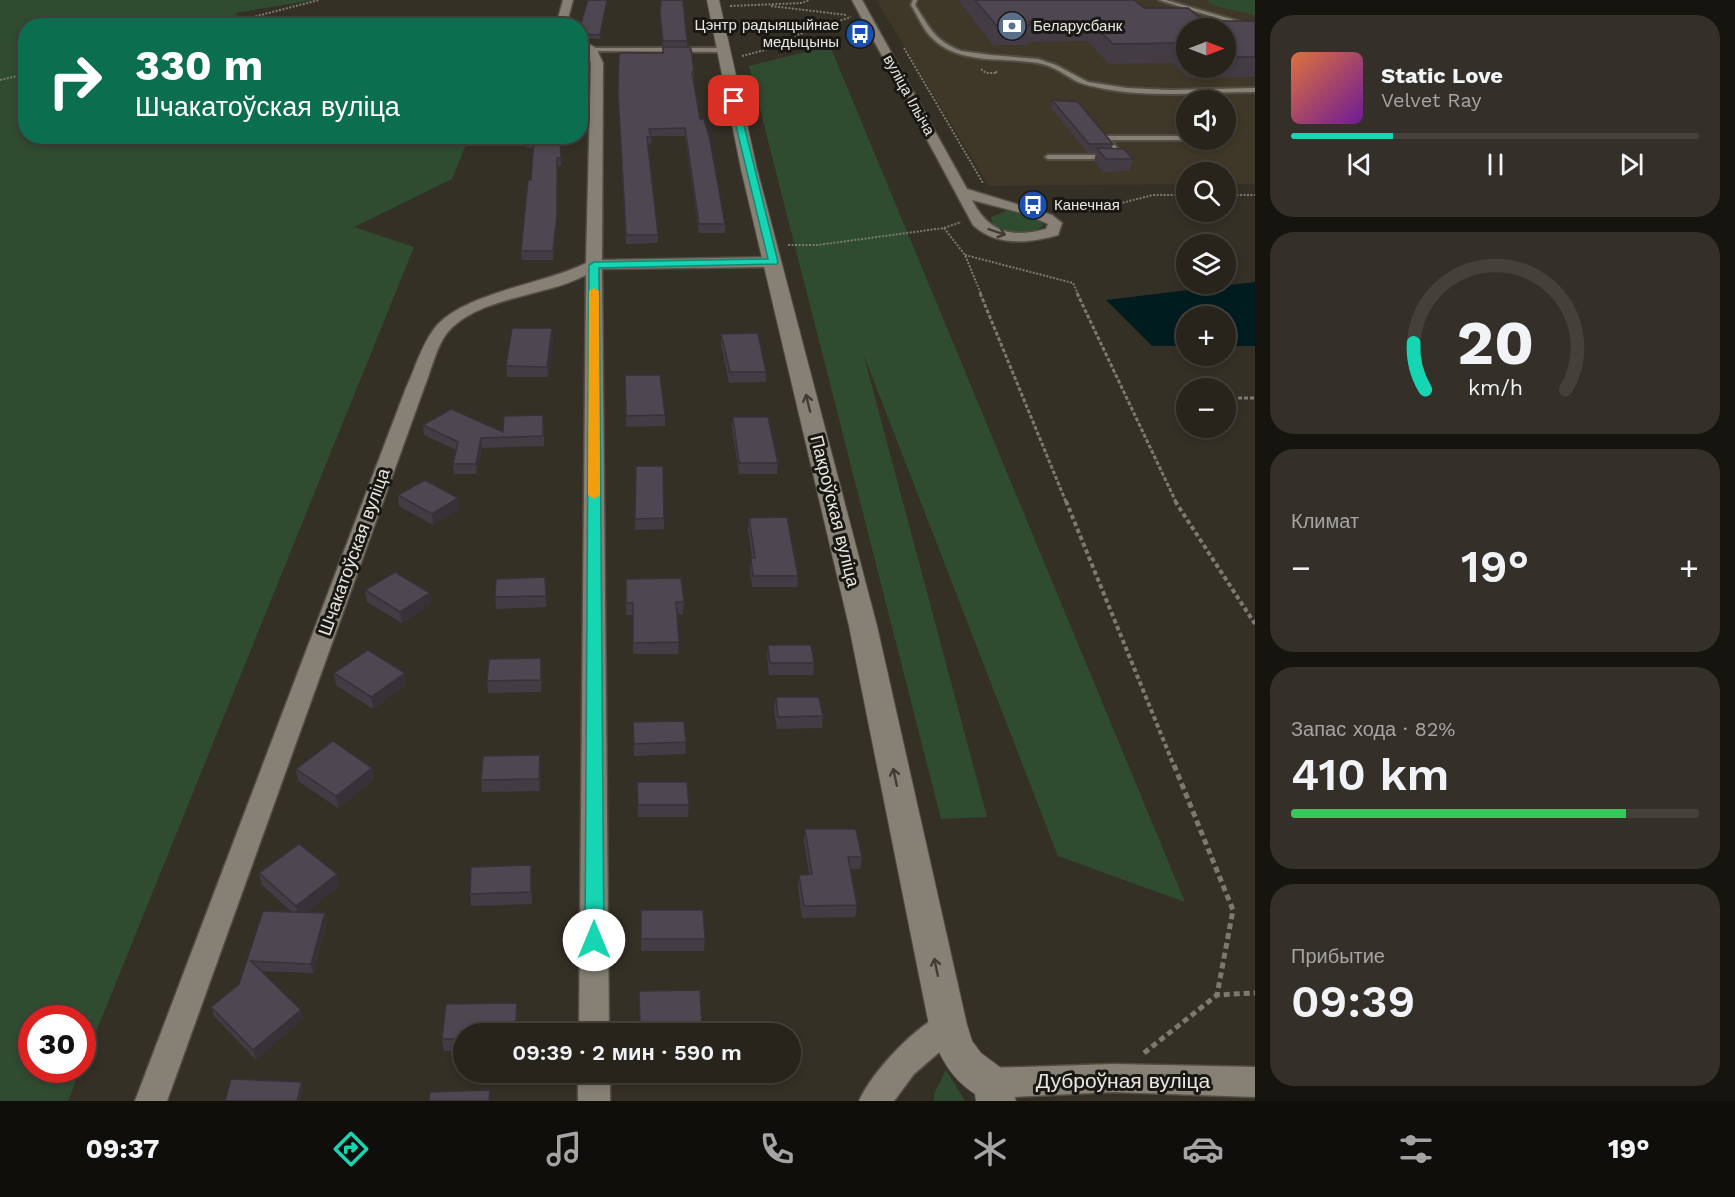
<!DOCTYPE html>
<html lang="ru">
<head>
<meta charset="utf-8">
<style>
	body { margin:0; font-family:"Work Sans",sans-serif; background:#343029; color:#f1f3f6; height:100vh; display:flex; flex-direction:column; font-size:22px; white-space:nowrap }
	* { box-sizing:border-box; margin:0 }
	p { font-size:20px; color:#a5a4a3 }
	.icon { flex:none; width:33px; height:33px; fill:none; stroke:currentColor; stroke-width:2; stroke-linecap:round; stroke-linejoin:round }
	.map { position:relative; flex:1; overflow:hidden }
	.details { display:flex; flex-direction:column; gap:15px; padding:15px; background:#16140f; width:480px }
	.details>* { flex:none }
	.top-card { position:absolute; left:18px; top:18px; width:570px; height:126px; border-radius:24px; box-shadow:0 3px 9px #0003,0 0 0 2px #44413b; background:#0b6e4f; color:#fff; overflow:hidden }
	.needle { width:39px; rotate:90deg }
	.fabs { position:absolute; left:1176px; top:18px; display:grid; gap:12px }
	.fabs a { display:grid; place-items:center; width:60px; height:60px; border-radius:50%; background:#28241c; box-shadow:0 3px 9px #0003,0 0 0 2px #44413b; font-size:30px }
	.speed { position:absolute; left:18px; top:1005px; display:flex; gap:12px; font-size:30px; font-weight:700; text-align:center }
	.speed>* { display:grid; place-content:center; width:78px; height:78px; border-radius:50%; background:#28241c; box-shadow:0 3px 9px #0003,0 0 0 2px #44413b; line-height:1 }
	.speed .limit { border:9px solid #d22; background:#fff; color:#111 }
	.pin { position:absolute; display:grid; place-items:center; width:51px; height:51px; color:#fff; margin:-26px; border-radius:12px; box-shadow:0 3px 9px #0006 }
	.me { position:absolute; width:66px; margin:-33px; rotate:0deg; stroke-linejoin:round; filter:drop-shadow(0 0 4px #0008) }
	.turn { display:flex; align-items:center; gap:21px; height:126px; padding:0 18px; font-size:27px }
	.turn .icon { width:78px; height:78px; stroke-width:2.5 }
	.turn b { display:block; font-size:42px; line-height:51px }
	.big { font-size:45px; font-weight:600; line-height:1.1 }
	.details .tile { flex:1; display:flex; flex-direction:column; justify-content:center; gap:9px; min-width:0; padding:0 21px; border-radius:24px; background:#343029 }
	.details .dial { align-items:center; gap:0 }
	.dial svg { height:156px; overflow:visible; fill:none; stroke:#44413b; stroke-width:7; stroke-linecap:round; text-anchor:middle }
	.dial text { fill:#f1f3f6; stroke:none }
	.song { display:flex; align-items:center; gap:18px }
	.cover { width:72px; height:72px; border-radius:9px; background:linear-gradient(135deg,hsl(20 70% 55%),hsl(280 70% 35%)) }
	.played { height:6px; border-radius:3px; background:linear-gradient(90deg,#15d5b3 25%,#44413b 25%) }
	.keys { display:flex; justify-content:space-around; direction:ltr }
	.heat { display:flex; justify-content:space-between; align-items:center; font-size:33px; direction:ltr }
	.charge { height:9px; border-radius:4px; background:linear-gradient(90deg,#34c759 82%,#44413b 0) }
	.trip { position:absolute; left:453px; top:1023px; width:348px; height:60px; border-radius:30px; background:#28241c; box-shadow:0 3px 9px #0003,0 0 0 2px #44413b; font-weight:600; line-height:60px; text-align:center }
	.dock { display:flex; height:96px; justify-content:space-around; align-items:center; background:#100e0b; color:#a5a4a3 }
	.dock .icon { width:42px; height:42px }
	.dock .current { color:#15d5b3 }
	.dock b { font-size:27px; color:#f1f3f6 }
	main { display:flex; flex:1; min-height:0 }
	.map>svg:first-child { display:block }
	.built { fill:#3f3727; fill-rule:evenodd }
	.green { fill:#304c30 }
	.water { fill:#001c1f }
	.lines { fill:none; stroke-linecap:round; stroke-linejoin:round }
	.service-casing { stroke:#524e45; stroke-width:4 }
	.minor-casing { stroke:#524e45; stroke-width:3 }
	.tertiary-casing { stroke:#524e45; stroke-width:2 }
	.path-far3 { stroke:#7d7970; stroke-width:2; stroke-dasharray:2 1.5; stroke-linecap:butt }
	.path-far2 { stroke:#7d7970; stroke-width:3; stroke-dasharray:4 2; stroke-linecap:butt }
	.path-far1 { stroke:#7d7970; stroke-width:4; stroke-dasharray:4.5 3; stroke-linecap:butt }
	.path { stroke:#7d7970; stroke-width:5; stroke-dasharray:6 4; stroke-linecap:butt }
	.service { fill:#878175; fill-rule:evenodd }
	.minor { fill:#878175; fill-rule:evenodd }
	.tertiary { fill:#878175; fill-rule:evenodd }
	.wall { fill:#433c45; fill-rule:evenodd }
	.shaded-wall { fill:#373138 }
	.building { fill:#4e4650; stroke:#373138; stroke-width:1.5 }
	.oneway { stroke:#403d36 }
	.route { fill:#15d5b3; stroke:#0e8a74; stroke-width:1.5 }
	.slow { fill:#f59e0b }
	.labels { text-anchor:middle; stroke-width:6; stroke-linejoin:round; paint-order:stroke }
	.far-poi-label { font-size:15px; fill:#eae7e0; stroke:#1a1814; text-anchor:start }
	.far-street-label { font-size:15px; fill:#eae7e0; stroke:#1a1814 }
	.street-label { font-size:18px; fill:#eae7e0; stroke:#1a1814 }
	.near-street-label { font-size:21px; fill:#eae7e0; stroke:#1a1814 }
</style>
</head>
<body>
<main>
<div class="map">
<svg width="1255" height="1101" viewBox="0 0 1255 1101">
	<rect width="100%" height="100%" fill="#353026"/>
	<path class="built" d="M876,0H1255V184H1226V172H1186V184L989,186ZM1186,28H1226V68H1186ZM1186,100H1226V140H1186Z"/>
	<g class="green">
		<path d="M0,0H314L235,13L245,24L264,25L26,26V136L469,137L452,179L354,227L414,247L83,1064L82,1018H32V1070H80L68,1101H0Z"/>
		<path d="M1207,0H1255V15L1214,6Z"/>
		<path d="M480,20L513,23L512,26L414,25L430,21Z"/>
		<path d="M830,46L1185,902L1058,856L863,353L987,817L941,819L749,66Z"/>
		<path d="M1006,211L1022,212L1040,219L1043,226C1029,236 1006,233 993,224L991,217Z"/>
		<path d="M946,1070L965,1101H934V1094Z"/>
	</g>
	<path class="water" d="M1255,282V346H1226V316H1186V346H1152L1106,300Z"/>
	<g class="lines">
		<g class="service-casing">
			<g id="service">
				<path d="M913,0H917L915,5C930,28 934,40 961,51L991,55L1038,59L1056,65L1088,82L1127,88L1170,90L1255,88V92C1205,92 1154,98 1105,89C1095,87 1083,85 1074,80C1062,73 1052,65 1037,63C1004,57 960,65 933,39C923,30 918,16 911,5Z"/>
				<path d="M1159,0H1166L1255,26V30Z"/>
				<path d="M592,48H722L725,50L722,52L590,51Z"/>
				<path d="M1186,136L1188,140H1111L1124,157L1121,159H1048L1045,157L1048,155H1116L1103,138L1106,136Z"/>
			</g>
		</g>
		<g class="minor-casing">
			<g id="minor">
				<path d="M563,0H573L566,26H556Z"/>
				<path d="M852,0H862L967,189L1052,215L1062,223L1058,235C1031,243 996,247 973,225ZM972,200L1026,214L1048,224L1046,229C1012,238 989,233 972,200Z"/>
				<path d="M580,39L596,48L603,63L602,260L773,257L781,262L773,267L602,269L609,1034H579L586,275C546,297 478,296 447,333C436,347 431,371 424,388L167,1101H135L406,388C415,369 421,346 434,329C461,293 545,284 586,263L591,63L587,52L580,47Z"/>
				<path d="M948,1012L959,1015L963,1025L959,1035L914,1074L894,1101H859C872,1072 918,1022 948,1012Z"/>
				<path d="M1113,1064L1255,1067V1097L1113,1092L991,1098L980,1093L975,1083L980,1073L991,1068Z"/>
				<rect x="578" y="1072" width="32" height="29"/>
			</g>
		</g>
		<g class="tertiary-casing">
			<path id="tertiary" d="M707,0H719L757,169L877,626L967,1025L972,1041L981,1053L1005,1071L1016,1101H976L975,1094C949,1077 938,1054 929,1025L849,626L741,169Z"/>
		</g>
		<g class="path-far3">
			<path d="M730,6L802,3L809,0"/>
			<path d="M771,6L847,15"/>
			<path d="M218,26L319,0"/>
			<path d="M904,48L983,183"/>
			<path d="M742,56L765,50L794,36L851,17"/>
			<path d="M981,69L986,73H997L996,71"/>
			<path d="M0,80L26,74"/>
			<path d="M1226,195H1255"/>
			<path d="M1064,210H1094L1153,195H1186"/>
			<path d="M944,228L965,255L981,294"/>
			<path d="M788,245H818L944,228L961,222"/>
			<path d="M965,255L1073,283L1078,294"/>
		</g>
		<g class="path-far2">
			<path d="M980,293L1066,502"/>
			<path d="M1077,293L1176,502"/>
			<path d="M1226,398H1255"/>
		</g>
		<g class="path-far1">
			<path d="M1066,501L1174,766"/>
			<path d="M1175,501L1255,624"/>
		</g>
		<g class="path">
			<path d="M1174,765L1233,910L1217,995"/>
			<path d="M1144,1053L1217,995L1255,993"/>
		</g>
		<use href="#service" class="service"/>
		<use href="#minor" class="minor"/>
		<use href="#tertiary" class="tertiary"/>
	</g>
	<g class="wall">
		<path d="M588,0H607L600,39L580,38V26Z"/>
		<path d="M661,0L687,41V46H663L660,18Z"/>
		<path d="M958,0H1134L1144,8L1204,21H1255V77L1188,78L1172,63L1109,64L1087,41L1028,42V45H993ZM1186,28H1226V68H1186Z"/>
		<path d="M619,53L694,72V79H693L700,119L725,224V233H699L685,136H651V144H648L658,235V243L626,244L618,100Z"/>
		<path d="M1052,100L1113,144L1112,148L1133,159L1130,171L1103,172L1094,161L1096,153H1088L1051,108Z"/>
		<path d="M527,136H560L561,166H558L557,224L553,260H522L521,251L531,180L534,148H527Z"/>
		<path d="M721,334L766,372V382L729,383L721,344Z"/>
		<path d="M553,338L548,377H507L506,366Z"/>
		<path d="M625,375L665,415V426L626,427Z"/>
		<path d="M733,417L778,463L777,474H739L732,428Z"/>
		<path d="M423,425L503,432L544,425V446L482,448L476,474H454L453,464L456,450L424,435Z"/>
		<path d="M636,466L664,518V529L635,530Z"/>
		<path d="M398,495L459,509L433,525L399,506Z"/>
		<path d="M749,518L798,576L797,587H752L750,570L751,558H752L748,529Z"/>
		<path d="M545,577L546,607L496,609L495,597Z"/>
		<path d="M626,579L684,602L683,614H677L679,642L678,654H633V615H626Z"/>
		<path d="M365,590L430,593L431,604L402,623L367,602Z"/>
		<path d="M768,645L814,663L813,675H769L767,656Z"/>
		<path d="M542,670L541,692L488,693L487,681Z"/>
		<path d="M334,673L406,685L373,709L336,685Z"/>
		<path d="M776,697L823,716L822,728L777,729L774,709Z"/>
		<path d="M633,722L686,742L685,754L634,756Z"/>
		<path d="M541,767L540,791L482,792L481,780Z"/>
		<path d="M372,768L374,780L338,808L298,781L296,769Z"/>
		<path d="M637,782L689,805L688,817H638Z"/>
		<path d="M805,829L862,857L860,869H851L857,905L855,917L802,918L798,887L799,875L809,874L804,841Z"/>
		<path d="M531,865L532,904L471,906L470,894Z"/>
		<path d="M259,873L337,874L339,886L306,912L327,922L313,973L261,971L301,1010L303,1019L256,1060L214,1016L211,1007L239,984L263,911L292,912L262,885Z"/>
		<path d="M641,910L705,939L704,951H641Z"/>
		<path d="M639,991L702,1025V1034H640Z"/>
		<path d="M518,1015L464,1034V1051H444L442,1039Z"/>
	</g>
	<g class="shaded-wall">
		<path d="M557,158V224L553,260V251Z"/>
		<path d="M552,328L553,338L548,377L547,367Z"/>
		<path d="M481,438L482,448L476,474V464Z"/>
		<path d="M458,498L459,509L433,525L432,514Z"/>
		<path d="M430,593L431,604L402,623L400,612Z"/>
		<path d="M405,673L406,685L373,709L371,697Z"/>
		<path d="M540,755L541,767L540,791L539,779Z"/>
		<path d="M372,768L374,780L338,808L336,796Z"/>
		<path d="M337,874L339,886L299,918L296,906Z"/>
		<path d="M325,913L327,922L313,973L311,964Z"/>
		<path d="M517,1003L518,1015L517,1034H515Z"/>
		<path d="M301,1010L303,1019L256,1060L253,1050Z"/>
		<path d="M302,1082L304,1088L300,1101H297Z"/>
	</g>
	<g class="building">
		<path d="M588,0H607L600,35L580,34V26Z"/>
		<path d="M661,0H683L687,41H663L660,13Z"/>
		<path d="M975,0H1134L1144,8H1188L1204,21H1255V57H1226V28H1186V51L1177,43L1113,44L1091,22H1029L1031,25H996Z"/>
		<path d="M663,47H689L691,49L694,72H692L700,119H704L710,140L725,224H699L685,128L649,129L651,137H647L658,235H626L618,93L619,53H663Z"/>
		<path d="M1052,100L1078,102L1113,144H1089Z"/>
		<path d="M527,136H560L561,158H557V215L553,251H521L528,180H531L534,140H527Z"/>
		<path d="M1097,148L1124,149L1133,159H1106Z"/>
		<path d="M512,328H552L547,367L506,366Z"/>
		<path d="M758,333L766,372H730L721,334Z"/>
		<path d="M625,375H660L665,415L626,416Z"/>
		<path d="M451,409L503,432L504,416L543,415V436L481,438L476,464H453L458,442L423,425Z"/>
		<path d="M733,417H768L778,463H739Z"/>
		<path d="M636,466H663L664,518L635,519Z"/>
		<path d="M425,480L458,498L432,514L398,495Z"/>
		<path d="M787,517L798,576H753L751,558H755L749,518Z"/>
		<path d="M395,572L430,593L400,612L365,590Z"/>
		<path d="M545,577L546,596L495,597L496,579Z"/>
		<path d="M681,578L684,602H676L679,642L633,643V603H626V579Z"/>
		<path d="M768,645H811L814,663H770Z"/>
		<path d="M368,650L405,673L371,697L334,673Z"/>
		<path d="M541,658V680L487,681L489,659Z"/>
		<path d="M776,697H819L823,716L778,717Z"/>
		<path d="M684,721L686,742L634,744L633,722Z"/>
		<path d="M333,741L372,768L336,796L296,769Z"/>
		<path d="M540,755L539,779L481,780L483,756Z"/>
		<path d="M637,782H687L689,805H638Z"/>
		<path d="M805,829H856L862,857H848L857,905L804,906L799,875L812,874Z"/>
		<path d="M299,844L337,874L296,906L259,873Z"/>
		<path d="M531,865V892L470,894L471,867Z"/>
		<path d="M641,910H703L705,939H641Z"/>
		<path d="M263,911L325,913L311,964L251,961L301,1010L253,1050L211,1007L239,984Z"/>
		<path d="M700,990L702,1025L640,1026L639,991Z"/>
		<path d="M517,1003L515,1034H464V1039H442L446,1004Z"/>
		<path d="M231,1079L302,1082L297,1101H225Z"/>
		<path d="M490,1090L489,1101H429L430,1092Z"/>
	</g>
	<defs><path id="oneway-shaft" d="M-6 0H5M1.5-3L5.5 0L1.5 3" fill="none" stroke-width="1.6" stroke-linecap="round" stroke-linejoin="round" transform="scale(1.5)"/></defs>
	<g class="oneway">
		<use href="#oneway-shaft" transform="translate(997 232) rotate(19)"/>
		<use href="#oneway-shaft" transform="translate(808 403) rotate(-104)"/>
		<use href="#oneway-shaft" transform="translate(895 777) rotate(-102)"/>
		<use href="#oneway-shaft" transform="translate(936 967) rotate(-102)"/>
	</g>
	<path class="route" d="M734,99L738,101L778,262L777,264L599,268L604,940L601,946L594,948L587,946L585,940L589,265L594,262L768,259L730,101Z"/>
	<path class="slow" d="M594,288L599,291L600,495L594,499L588,495L589,291Z"/>
	<defs>
		<g id="bank-disc" transform="scale(1.5)"><circle r="9.5" fill="#5c6f8a" stroke="#1a1814"/><path d="M-6-4H6V4H-6ZM0-2.3a2.3 2.3 0 1 0 0 4.6a2.3 2.3 0 1 0 0-4.6Z" fill="#fff"/></g>
		<g id="bus-disc" transform="scale(1.5)"><circle r="9.5" fill="#1a4fb4" stroke="#1a1814"/><path d="M-5-6H5V4H4V6H2V4H-2V6H-4V4H-5ZM-3.5-4V0h7V-4ZM-3.5 1.2v1.5H-2V1.2ZM2 1.2v1.5H3.5V1.2Z" fill="#fff"/></g>
	</defs>
	<g fill-rule="evenodd">
		<use href="#bank-disc" x="1012" y="26"/>
		<use href="#bus-disc" x="860" y="34"/>
		<use href="#bus-disc" x="1033" y="205"/>
	</g>
	<g class="labels">
		<g class="far-poi-label">
			<text x="839" y="30" text-anchor="end">Цэнтр радыяцыйнае<tspan x="839" dy="17">медыцыны</tspan></text>
			<text x="1033" y="31">Беларусбанк</text>
			<text x="1054" y="210">Канечная</text>
		</g>
		<g class="far-street-label">
			<text transform="translate(909 95) rotate(61)" y="5">вуліца Ільіча</text>
		</g>
		<g class="street-label">
			<text transform="translate(835 511) rotate(76)" y="6">Пакроўская вуліца</text>
			<text transform="translate(354 552) rotate(-70)" y="6">Шчакатоўская вуліца</text>
		</g>
		<g class="near-street-label">
			<text x="1123" y="1088">Дуброўная вуліца</text>
		</g>
	</g>
</svg>
<div class="fabs">
<a><svg class="needle" viewBox="-14 -14 28 28"><path d="M0-13l5 13h-10z" fill="#e53935"/><path d="M0 13l5-13h-10z" fill="#a5a4a3"/></svg></a>
<a><svg class="icon" aria-label="sound" viewBox="0 0 24 24"><path d="M4 9h4l5-4v14l-5-4H4zM17 9q2 3 0 6"/></svg></a>
<a><svg class="icon" aria-label="search" viewBox="0 0 24 24"><circle cx="10" cy="10" r="6"/><path d="M15 15l6 6"/></svg></a>
<a><svg class="icon" aria-label="layers" viewBox="0 0 24 24"><path d="M12 4l9 5-9 5-9-5zM3 14l9 5 9-5"/></svg></a>
<a>+</a>
<a>−</a>
</div>
<div class="speed"><div class="limit">30</div></div>
<div class="pin" style="left:734px;top:101px;background:#d93025"><svg class="icon" aria-label="arrive" viewBox="0 0 24 24"><path d="M6 21V4h12l-3 4 3 4H6"/></svg></div>
<svg class="me" style="left:594px;top:940px" viewBox="-20 -20 40 40"><circle r="19" fill="#fff"/><path d="M0-13L10 11 0 6-10 11z" fill="#15d5b3"/></svg>
<div class="trip">09:39 · 2 мин · 590 m</div>
<div class="top-card">
<div class="turn"><svg class="icon" aria-label="right" viewBox="0 0 24 24"><path d="M7 20v-9h11M14 6l5 5-5 5"/></svg><div><b>330 m</b>Шчакатоўская вуліца</div></div>
</div>
</div>
<section class="details">
<div class="tile">
<div class="song"><i class="cover"></i><div><b>Static Love</b><p>Velvet Ray</p></div></div>
<div class="played"></div>
<div class="keys"><svg class="icon" aria-label="previous" viewBox="0 0 24 24"><path d="M18 5L8 12l10 7zM5 5v14"/></svg><svg class="icon" aria-label="pause" viewBox="0 0 24 24"><path d="M8 5v14M16 5v14"/></svg><svg class="icon" aria-label="next" viewBox="0 0 24 24"><path d="M6 5l10 7-10 7zM19 5v14"/></svg></div>
</div>
<div class="tile dial"><svg viewBox="0 0 100 80">
<path d="M14 69A42 42 0 1 1 86 69"/>
<path d="M14 69A42 42 0 0 1 8 45" stroke="#15d5b3"/>
<text x="50" y="56" font-size="32" font-weight="700">20</text>
<text x="50" y="72" font-size="11">km/h</text>
</svg></div>
<div class="tile"><p>Климат</p>
<div class="heat"><a>−</a><b class="big">19°</b><a>+</a></div>
</div>
<div class="tile"><p>Запас хода · 82%</p><b class="big">410 km</b><div class="charge"></div></div>
<div class="tile"><p>Прибытие</p><b class="big">09:39</b></div>
</section>
</main>
<nav class="dock">
<b>09:37</b>
<svg class="icon current" aria-label="directions" viewBox="0 0 24 24"><path d="M12 3l9 9-9 9-9-9zM9 14v-3h6M13 9l2 2-2 2"/></svg>
<svg class="icon" aria-label="music" viewBox="0 0 24 24"><path d="M9 18V5l10-2v13"/><circle cx="6" cy="18" r="3"/><circle cx="16" cy="16" r="3"/></svg>
<svg class="icon" aria-label="phone" viewBox="0 0 24 24"><path d="M5 4h4l2 5-3 2q2 4 5 5l2-3 5 2v4C11 20 4 13 5 4z"/></svg>
<svg class="icon" aria-label="climate" viewBox="0 0 24 24"><path d="M12 3v18M4 7l16 10M4 17L20 7"/></svg>
<svg class="icon" aria-label="car" viewBox="0 0 24 24"><path d="M5 17H2v-5l4-1 3-4h7l3 4 3 1v5h-3M9 17h6M6 11h13"/><circle cx="7" cy="17" r="2"/><circle cx="17" cy="17" r="2"/></svg>
<svg class="icon" aria-label="filters" viewBox="0 0 24 24"><path d="M4 7h16M4 17h16"/><circle cx="9" cy="7" r="2"/><circle cx="15" cy="17" r="2"/></svg>
<b>19°</b>
</nav>
</body>
</html>
